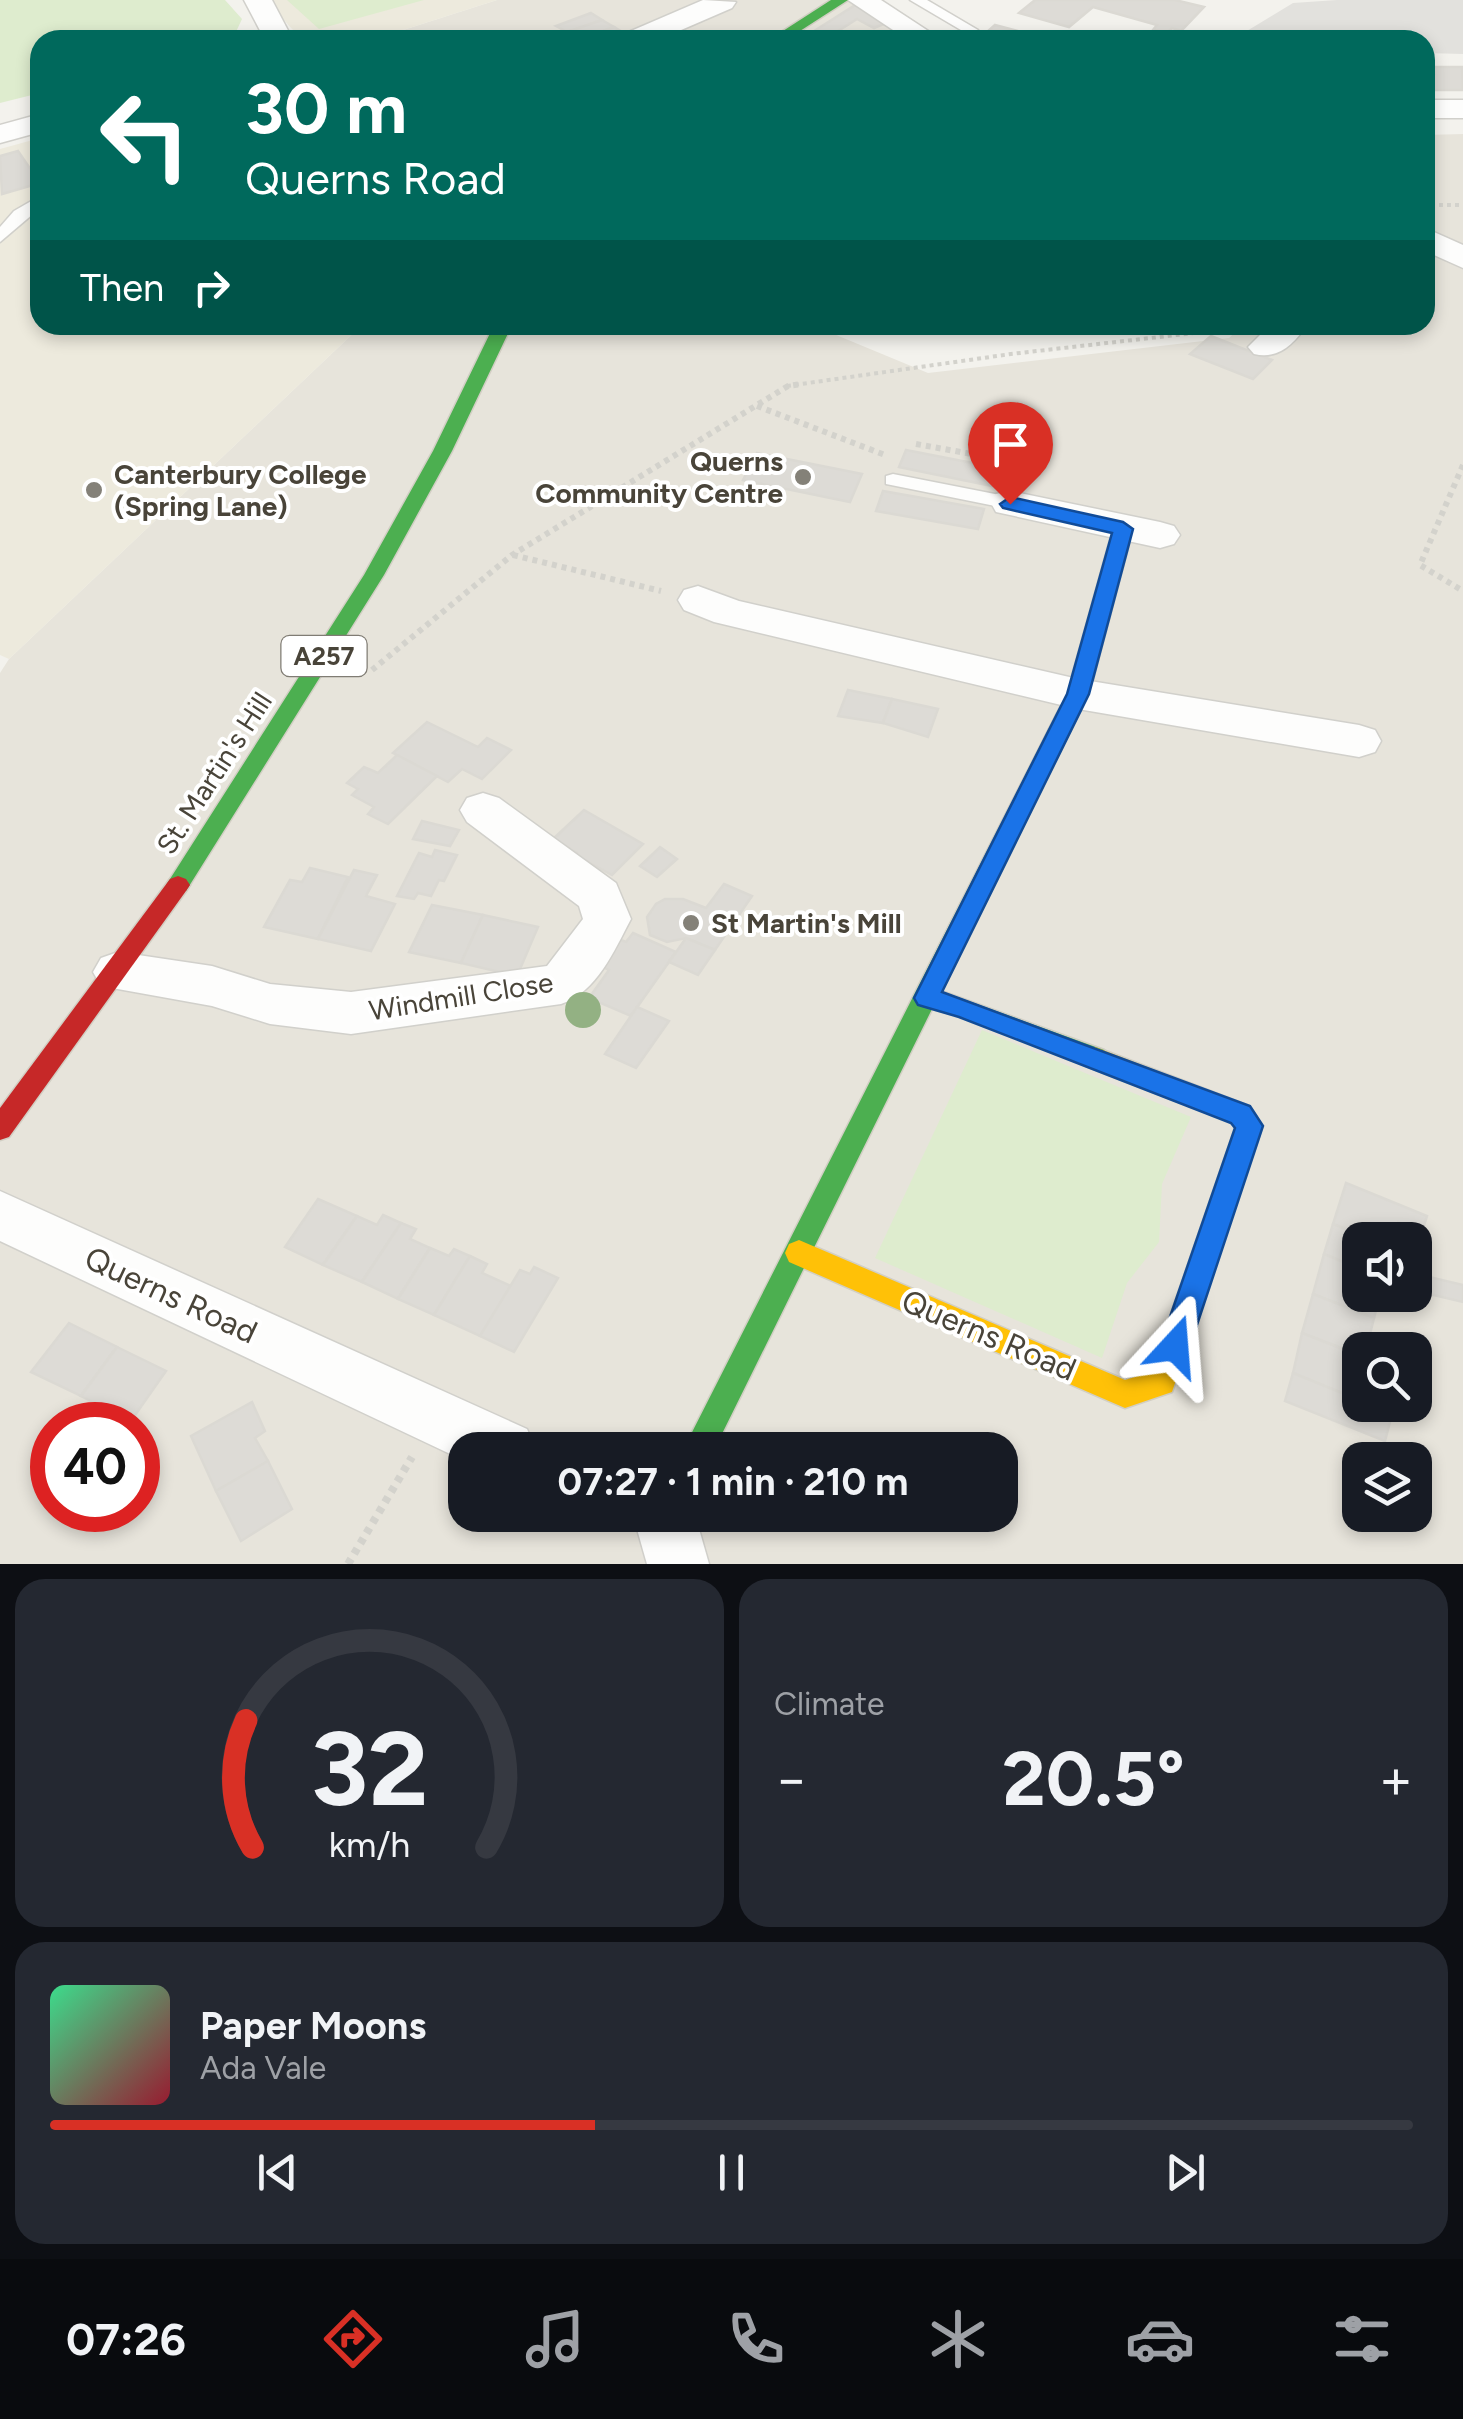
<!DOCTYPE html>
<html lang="en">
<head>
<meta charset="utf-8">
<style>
	body { margin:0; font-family:Figtree,sans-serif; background:#242831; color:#f1f3f6; height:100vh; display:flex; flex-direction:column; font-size:38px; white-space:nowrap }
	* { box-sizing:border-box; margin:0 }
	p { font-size:32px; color:#9ea1a6 }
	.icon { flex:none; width:55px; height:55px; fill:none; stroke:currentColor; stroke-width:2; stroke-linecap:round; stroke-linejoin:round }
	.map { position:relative; height:1564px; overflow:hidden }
	.drawer { display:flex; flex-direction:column; gap:15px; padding:15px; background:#0d0f14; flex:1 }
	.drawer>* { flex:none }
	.hud { position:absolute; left:30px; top:30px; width:1405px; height:305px; border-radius:30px; box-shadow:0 5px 15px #0003; background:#00695c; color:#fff; overflow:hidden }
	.fabs { position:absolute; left:1342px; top:1222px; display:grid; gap:20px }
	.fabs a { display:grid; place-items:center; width:90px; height:90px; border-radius:20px; background:#171b24; box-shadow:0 5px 15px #0003; font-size:50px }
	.speed { position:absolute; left:30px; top:1402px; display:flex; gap:20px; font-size:50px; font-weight:700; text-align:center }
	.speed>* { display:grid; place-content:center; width:130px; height:130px; border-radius:50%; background:#171b24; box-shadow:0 5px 15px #0003; line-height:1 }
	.speed .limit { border:15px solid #d22; background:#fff; color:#111 }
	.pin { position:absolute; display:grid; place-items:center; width:85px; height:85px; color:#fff; margin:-102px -42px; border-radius:50% 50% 50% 0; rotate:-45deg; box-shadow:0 0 10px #0007 }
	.pin .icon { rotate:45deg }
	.me { position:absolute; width:110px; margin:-55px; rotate:19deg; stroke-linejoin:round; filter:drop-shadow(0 0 8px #0008) }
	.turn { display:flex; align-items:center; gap:35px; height:210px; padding:0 50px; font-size:45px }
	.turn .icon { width:130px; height:130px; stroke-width:2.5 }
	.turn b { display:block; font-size:70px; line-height:85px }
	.then { display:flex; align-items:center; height:95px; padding:0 50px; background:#0003; gap:20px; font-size:38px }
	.big { font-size:75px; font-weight:700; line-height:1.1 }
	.drawer .card { flex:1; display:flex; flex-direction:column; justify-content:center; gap:15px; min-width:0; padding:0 35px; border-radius:30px; background:#242831 }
	.drawer .dial { align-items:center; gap:0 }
	.dial svg { height:260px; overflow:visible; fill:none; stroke:#363941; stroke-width:7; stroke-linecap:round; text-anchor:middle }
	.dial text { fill:#f1f3f6; stroke:none }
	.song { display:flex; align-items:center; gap:30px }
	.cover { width:120px; height:120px; border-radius:15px; background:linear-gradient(135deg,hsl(150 70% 55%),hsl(350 70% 35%)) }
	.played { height:10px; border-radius:5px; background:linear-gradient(90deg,#d93025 40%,#363941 40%) }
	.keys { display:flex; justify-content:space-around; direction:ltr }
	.heat { display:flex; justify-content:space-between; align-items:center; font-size:55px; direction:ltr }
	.drawer .tiles { flex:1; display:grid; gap:15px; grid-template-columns:1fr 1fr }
	.card:last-child { grid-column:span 2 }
	.trip { position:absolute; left:448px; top:1432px; width:570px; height:100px; border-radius:30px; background:#171b24; box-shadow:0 5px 15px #0003; font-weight:700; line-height:100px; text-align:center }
	.menu { display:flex; height:160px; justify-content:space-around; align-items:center; background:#090b0e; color:#9ea1a6 }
	.menu .icon { width:70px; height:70px }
	.menu .selected { color:#d93025 }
	.menu b { font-size:45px; color:#f1f3f6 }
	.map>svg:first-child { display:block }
	.residential { fill:#e7e4db; fill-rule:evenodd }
	.education { fill:#edeadd }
	.green { fill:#deecce }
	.parking { fill:#e2e1dd }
	.building { fill:#dddbd6; stroke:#dbd9d3; stroke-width:2.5 }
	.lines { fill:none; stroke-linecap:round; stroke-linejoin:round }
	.lane-casing { stroke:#d1d0cb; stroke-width:3 }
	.street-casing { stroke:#d1d0cb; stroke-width:3 }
	.fast-casing { stroke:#d2cfc4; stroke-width:3 }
	.slow-casing { stroke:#d2cfc4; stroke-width:3 }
	.jam-casing { stroke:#d2cfc4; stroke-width:3 }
	.path-far2 { stroke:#d3d2cc; stroke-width:4; stroke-dasharray:4 4; stroke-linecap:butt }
	.path-far1 { stroke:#d3d2cc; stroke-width:6; stroke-dasharray:5 5; stroke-linecap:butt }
	.path { stroke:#d3d2cc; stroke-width:8; stroke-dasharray:6 6; stroke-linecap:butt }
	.lane { fill:#fdfdfc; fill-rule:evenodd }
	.street { fill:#fdfdfc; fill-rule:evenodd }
	.fast { fill:#4caf50; fill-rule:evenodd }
	.slow { fill:#ffc107; fill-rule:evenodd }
	.jam { fill:#c62828; fill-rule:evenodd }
	.tree { fill:#93b183 }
	.route { fill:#1a73e8; stroke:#114b97; stroke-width:2.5 }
	.poi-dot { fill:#848178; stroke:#fff; stroke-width:4 }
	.labels { text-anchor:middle; stroke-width:8; stroke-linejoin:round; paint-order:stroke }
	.shield { fill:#fff; stroke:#807c74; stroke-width:2.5 }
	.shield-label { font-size:25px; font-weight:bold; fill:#494439 }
	.poi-label { font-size:28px; font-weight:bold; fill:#494439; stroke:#fff; text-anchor:start }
	.street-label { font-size:28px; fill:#494439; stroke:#fff }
	.near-street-label { font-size:32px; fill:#494439; stroke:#fff }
</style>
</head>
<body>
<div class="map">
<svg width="1463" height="1564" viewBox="0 0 1463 1564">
	<rect width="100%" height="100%" fill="#f3f2ed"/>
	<g class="residential">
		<path d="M497,0H862L928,40H372Z"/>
		<path d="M1463,134V1564H0V673L9,659L362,325H812L928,373L1229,338L1243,325H1425V135ZM1360,1240H1415V1295H1360ZM1360,1350H1415V1405H1360ZM52,1425H138V1510H52ZM465,1450H1000V1515H465ZM1360,1460H1415V1515H1360Z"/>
	</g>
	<g class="education">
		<path d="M266,0H497L372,40H296L293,30Z"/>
		<path d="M40,138V325H362L9,659L0,655V149Z"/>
	</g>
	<g class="green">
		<path d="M0,0H225L242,19L234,36L226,40H40V93L0,103Z"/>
		<path d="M287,0H424L319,29Z"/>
		<path d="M982,1030L1191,1117L1162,1184L1159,1242L1127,1283L1102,1358L875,1258Z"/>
	</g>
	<path class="parking" d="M1337,0H1463V54L1425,53V40H1232L1293,3Z"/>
	<g class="building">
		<path d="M1035,0H1175L1204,7L1181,31L1172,28L1167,33L1153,30L1157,25L1093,7L1069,27L1019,13Z"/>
		<path d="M860,2L893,20L874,28L857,19L824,40H800Z"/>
		<path d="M591,13L602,20L567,32L556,26Z"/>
		<path d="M602,20L614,27L579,40L567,32Z"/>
		<path d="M995,25L1052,40H978Z"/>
		<path d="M614,27L626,34L609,40H579Z"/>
		<path d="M1429,67H1462L1463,90H1425V74H1434Z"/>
		<path d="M18,151L40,183L2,194L0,156Z"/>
		<path d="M1211,336L1272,360L1253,379L1190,354Z"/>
		<path d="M906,450L998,468L992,486L899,467Z"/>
		<path d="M757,453L862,474L850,502L743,480Z"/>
		<path d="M883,491L984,509L978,529L876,511Z"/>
		<path d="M848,690L892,699L883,723L838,716Z"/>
		<path d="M892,699L938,709L928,737L883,723Z"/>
		<path d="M427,722L478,747L487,738L511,750L482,779L462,769L448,782L393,753Z"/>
		<path d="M397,755L437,776L388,824L368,814L374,807L352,795L358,789L347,783L364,767L378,773Z"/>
		<path d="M584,810L643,844L612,875L586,861L581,866L570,860L577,853L553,839Z"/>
		<path d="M422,821L459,830L450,846L413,839Z"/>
		<path d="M660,847L677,859L657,877L640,866Z"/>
		<path d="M435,850L457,855L444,881L439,880L431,896L418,893L414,899L397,896L419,853L432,857Z"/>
		<path d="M310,868L348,877L318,939L264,927L290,880L302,882Z"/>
		<path d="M354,870L377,875L366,896L395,904L371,951L318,939Z"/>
		<path d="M724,884L752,896L715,950L686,938L667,942L650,935L647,917L656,904L665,899H683L706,908Z"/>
		<path d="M432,905L483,915L461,963L409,952Z"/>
		<path d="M483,915L538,927L517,976L461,963Z"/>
		<path d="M633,933L676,952L631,1016L589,998L609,970L603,967L611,936L626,942Z"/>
		<path d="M686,938L715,950L698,975L669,962Z"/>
		<path d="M637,1007L669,1021L636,1068L605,1054Z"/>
		<path d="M1346,1183L1427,1216L1422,1232L1398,1222L1393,1240H1374L1333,1224Z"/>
		<path d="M318,1199L357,1216L323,1265L285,1247Z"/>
		<path d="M383,1215L401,1223L362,1282L323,1265L357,1216L377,1225Z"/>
		<path d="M401,1223L416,1229L410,1239L430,1248L398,1299L362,1282Z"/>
		<path d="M1333,1224L1374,1240H1360V1269L1324,1254Z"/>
		<path d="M430,1248L449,1256L454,1249L470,1256L434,1315L398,1299Z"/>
		<path d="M1324,1254L1360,1269V1295H1407L1404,1306L1380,1296L1374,1318L1313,1294Z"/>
		<path d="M470,1256L487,1264L482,1273L511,1286L480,1336L434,1315Z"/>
		<path d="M534,1267L558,1278L514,1352L480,1336L520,1270L530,1274Z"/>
		<path d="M1425,1276L1463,1285V1302L1425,1293Z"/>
		<path d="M1313,1294L1374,1318L1366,1350H1360V1355L1302,1333Z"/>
		<path d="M69,1323L117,1347L81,1396L31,1372Z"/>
		<path d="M1302,1333L1360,1356L1354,1398L1293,1373Z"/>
		<path d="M117,1347L166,1371L131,1421L81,1396Z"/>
		<path d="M1293,1373L1354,1398L1360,1405L1392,1414L1385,1441L1285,1401Z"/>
		<path d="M252,1402L265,1431L255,1438L268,1461L216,1491L191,1436Z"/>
		<path d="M268,1461L292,1509L241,1541L216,1491Z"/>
	</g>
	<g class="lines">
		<g class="lane-casing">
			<g id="lane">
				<path d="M910,0H927L978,30L966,33Z"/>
				<path d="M40,196V208L0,242V227L14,211Z"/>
				<path d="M893,474L1010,497L1020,503L1010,509L886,484V476Z"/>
			</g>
		</g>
		<g class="street-casing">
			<g id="street">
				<path d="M244,0H272L293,40H265Z"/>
				<path d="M703,0L736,2L732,8L658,40H620L624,34Z"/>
				<path d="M848,0H881L942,40H908Z"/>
				<rect x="1425" y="100" width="38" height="18"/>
				<path d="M40,114V132L0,143V125Z"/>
				<path d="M1425,228L1463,245V268L1425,251Z"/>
				<path d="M1270,325H1307C1294,344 1278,360 1254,354L1248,347Z"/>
				<path d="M1010,491L1160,522L1174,526L1180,535L1174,544L1160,548L996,512L991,503L996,494Z"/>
				<path d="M698,586L739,601L1078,679L1359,725L1375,730L1381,741L1375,752L1359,757L1078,709L714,622L684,610L678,600L684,590Z"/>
				<path d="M483,793L499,798L616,883L631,919C614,951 597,992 561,1004L351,1034L270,1024L212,1006L101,986L93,972L101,958L118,952L212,966L270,984L351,992L547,966L583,919L579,906L467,822L460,810L467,798Z"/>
				<path d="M0,1191L527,1429L536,1450H465V1461L0,1241Z"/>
				<path d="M633,1515H695L709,1564H647Z"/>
			</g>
		</g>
		<g class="fast-casing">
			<g id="fast">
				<path d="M831,0H848L786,40H769Z"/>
				<path d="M494,325H512L452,451L384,575L186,891H170L166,885L170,879L364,575L433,451Z"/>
				<path d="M1060,721L1071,729L941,991L1104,1050L1108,1058L1104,1066L1095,1069L960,1016L932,1009L714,1450H683L1049,729Z"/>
			</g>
		</g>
		<g class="slow-casing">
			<g id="slow">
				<path d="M1123,523L1133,529L1089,694L1068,735H1052L1049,729L1067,694L1113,529Z"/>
				<path d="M1095,1047L1249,1106L1262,1126L1172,1392L1125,1408L789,1262L785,1253L789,1244L799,1240L1125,1380L1151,1372L1235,1128L1231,1122L1086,1066L1082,1058L1086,1050Z"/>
			</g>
		</g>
		<g class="jam-casing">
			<path id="jam" d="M178,876L186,879L190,885L186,891L9,1137L0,1140V1108L170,879Z"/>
		</g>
		<g class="path-far2">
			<path d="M1431,205H1463"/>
			<path d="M787,386L1011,354L1203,332L1211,325"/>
		</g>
		<g class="path-far1">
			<path d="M757,406L885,455"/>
			<path d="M916,444L1005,460L1016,470"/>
			<path d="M1463,465L1420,565L1463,591"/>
			<path d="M513,555L661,591"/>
			<path d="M372,670L512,555L788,386L802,384"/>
		</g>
		<path class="path" d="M348,1564L412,1457"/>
		<use href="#lane" class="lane"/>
		<use href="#street" class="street"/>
		<use href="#fast" class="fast"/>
		<use href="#slow" class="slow"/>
		<use href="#jam" class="jam"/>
	</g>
	<circle class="tree" cx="583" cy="1010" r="18"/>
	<path class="route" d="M1010,497L1123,522L1133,529L1089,694L942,992L1250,1106L1263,1126L1190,1346L1185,1355L1175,1359L1165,1355L1160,1346L1235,1128L1231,1123L959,1017L918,1005L914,998L1067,694L1112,533L1003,508L1000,504Z"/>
	<g class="poi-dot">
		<circle cx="803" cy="477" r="10"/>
		<circle cx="94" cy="490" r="10"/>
		<circle cx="691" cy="923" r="10"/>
	</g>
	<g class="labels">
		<rect class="shield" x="281.5" y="636" width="85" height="40" rx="8"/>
		<g class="shield-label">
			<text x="324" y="665">A257</text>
		</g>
		<g class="poi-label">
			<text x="783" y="471" text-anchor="end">Querns<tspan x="783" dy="32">Community Centre</tspan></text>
			<text x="114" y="484">Canterbury College<tspan x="114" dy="32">(Spring Lane)</tspan></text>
			<text x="711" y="933">St Martin's Mill</text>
		</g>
		<g class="street-label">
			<text transform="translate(214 773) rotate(-57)" y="10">St. Martin's Hill</text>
			<text transform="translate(461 996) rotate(-9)" y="10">Windmill Close</text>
		</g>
		<g class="near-street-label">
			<text transform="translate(171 1295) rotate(25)" y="11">Querns Road</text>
			<text transform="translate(989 1335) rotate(23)" y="11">Querns Road</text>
		</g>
	</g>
</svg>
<div class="fabs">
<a><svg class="icon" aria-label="sound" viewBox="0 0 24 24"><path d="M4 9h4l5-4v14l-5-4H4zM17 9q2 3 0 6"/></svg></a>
<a><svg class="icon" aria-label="search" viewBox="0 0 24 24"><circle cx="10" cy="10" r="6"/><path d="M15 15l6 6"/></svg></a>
<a><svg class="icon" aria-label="layers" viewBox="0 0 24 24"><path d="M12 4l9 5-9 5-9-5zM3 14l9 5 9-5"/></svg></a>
</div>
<div class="speed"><div class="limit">40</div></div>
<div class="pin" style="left:1010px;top:504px;background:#d93025"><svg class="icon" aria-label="arrive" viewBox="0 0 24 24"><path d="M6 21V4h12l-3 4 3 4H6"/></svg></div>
<svg class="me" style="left:1175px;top:1346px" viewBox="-20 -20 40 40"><path d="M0-17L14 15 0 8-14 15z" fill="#1a73e8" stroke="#fff" stroke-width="4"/></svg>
<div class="trip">07:27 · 1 min · 210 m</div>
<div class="hud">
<div class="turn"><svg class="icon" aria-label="left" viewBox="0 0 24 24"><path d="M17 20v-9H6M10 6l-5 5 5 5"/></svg><div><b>30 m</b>Querns Road</div></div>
<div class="then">Then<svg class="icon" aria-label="right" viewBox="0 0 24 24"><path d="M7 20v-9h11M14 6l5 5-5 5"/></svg></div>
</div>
</div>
<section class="drawer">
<div class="tiles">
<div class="card dial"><svg viewBox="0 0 100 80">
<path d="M14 69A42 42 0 1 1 86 69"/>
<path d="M14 69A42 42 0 0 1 12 30" stroke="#d93025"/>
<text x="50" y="56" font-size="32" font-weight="700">32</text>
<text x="50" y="72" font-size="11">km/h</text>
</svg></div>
<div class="card"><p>Climate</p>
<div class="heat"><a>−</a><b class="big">20.5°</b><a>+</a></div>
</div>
<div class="card">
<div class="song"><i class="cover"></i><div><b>Paper Moons</b><p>Ada Vale</p></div></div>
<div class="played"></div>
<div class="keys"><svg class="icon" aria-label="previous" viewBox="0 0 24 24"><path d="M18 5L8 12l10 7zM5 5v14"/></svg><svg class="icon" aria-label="pause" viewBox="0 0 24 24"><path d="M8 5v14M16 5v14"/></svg><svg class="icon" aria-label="next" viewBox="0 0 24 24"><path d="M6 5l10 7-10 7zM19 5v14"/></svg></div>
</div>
</div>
</section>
<nav class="menu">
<b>07:26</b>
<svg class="icon selected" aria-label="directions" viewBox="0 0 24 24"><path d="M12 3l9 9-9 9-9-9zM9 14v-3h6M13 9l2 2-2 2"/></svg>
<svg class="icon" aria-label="music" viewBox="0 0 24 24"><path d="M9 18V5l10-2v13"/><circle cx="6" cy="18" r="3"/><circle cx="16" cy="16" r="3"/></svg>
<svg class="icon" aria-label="phone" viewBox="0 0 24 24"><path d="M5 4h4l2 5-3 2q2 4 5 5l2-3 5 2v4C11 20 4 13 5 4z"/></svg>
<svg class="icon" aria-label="climate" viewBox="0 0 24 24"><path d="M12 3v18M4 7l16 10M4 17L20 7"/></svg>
<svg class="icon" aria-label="car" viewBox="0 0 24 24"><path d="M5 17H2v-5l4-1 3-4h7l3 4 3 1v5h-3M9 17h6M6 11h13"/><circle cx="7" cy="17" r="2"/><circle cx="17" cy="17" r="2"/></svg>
<svg class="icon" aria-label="filters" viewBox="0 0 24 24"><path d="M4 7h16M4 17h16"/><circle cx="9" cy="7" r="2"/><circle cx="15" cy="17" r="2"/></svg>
</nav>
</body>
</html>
